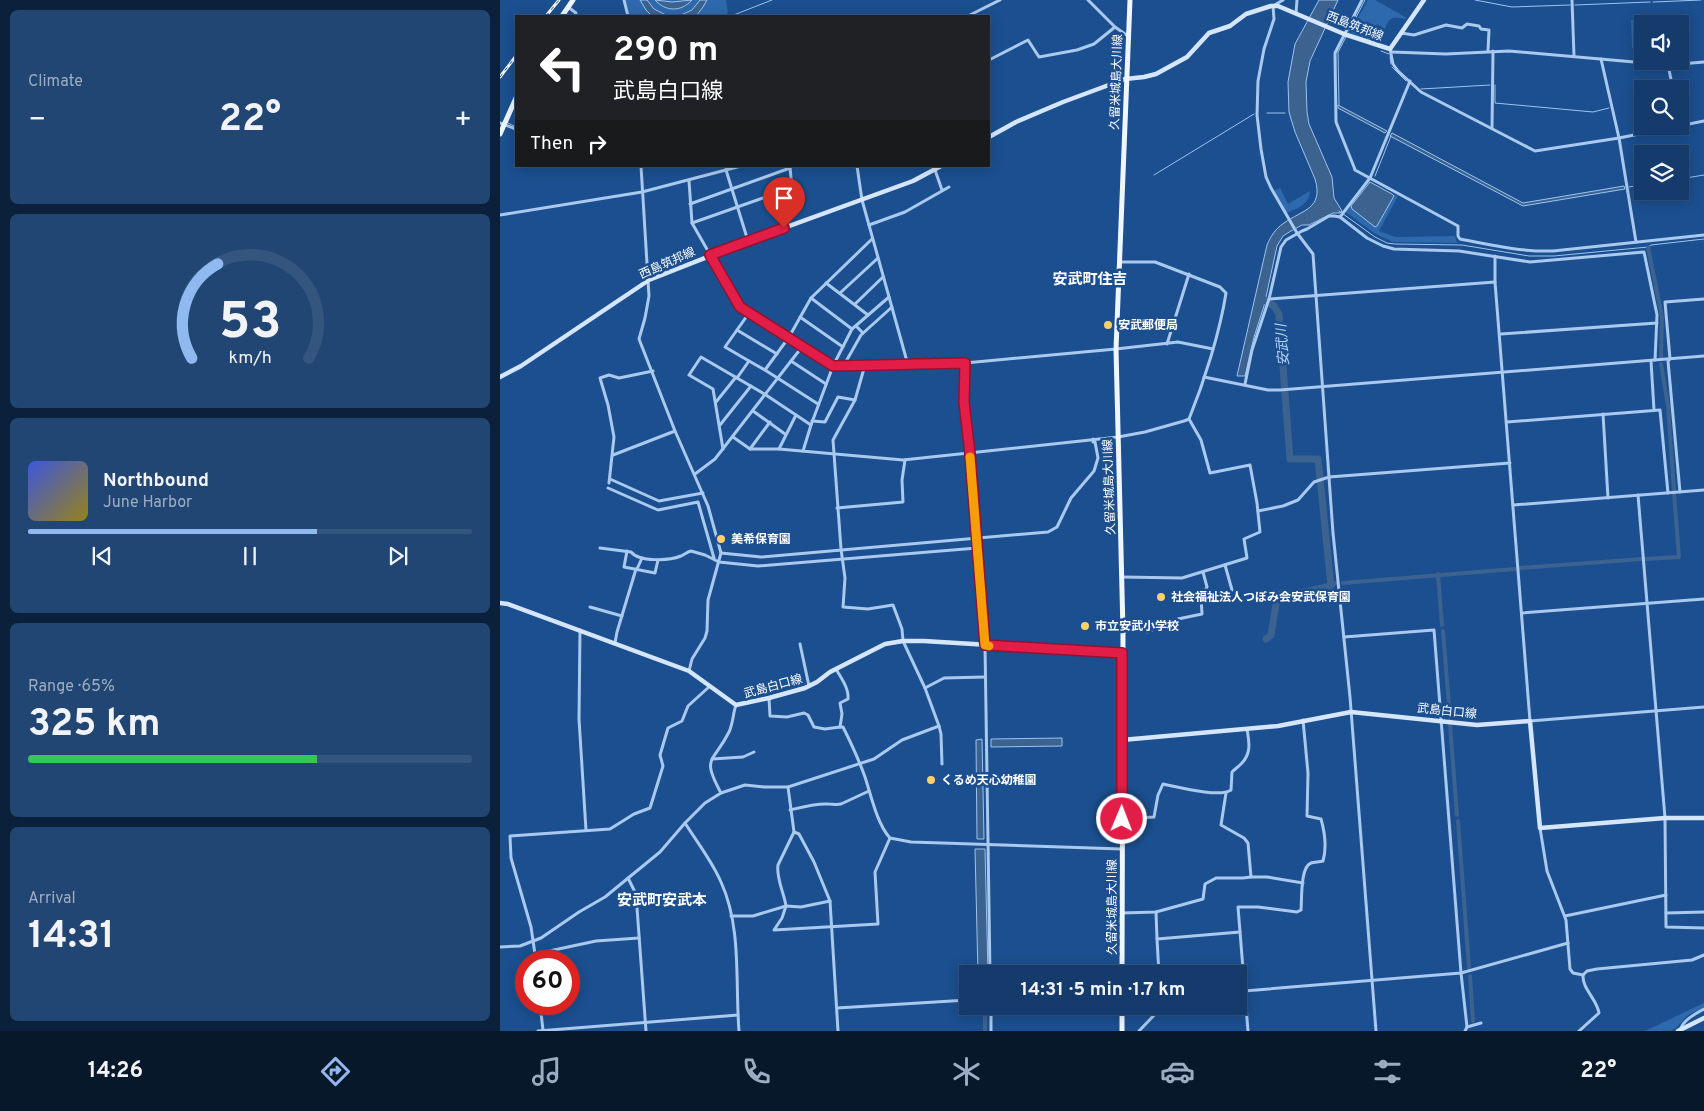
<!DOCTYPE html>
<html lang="en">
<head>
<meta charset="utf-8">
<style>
	body { margin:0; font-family:Overpass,"Noto Sans JP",sans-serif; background:#214673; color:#f1f3f6; height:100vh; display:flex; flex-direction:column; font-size:19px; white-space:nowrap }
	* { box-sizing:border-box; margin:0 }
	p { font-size:16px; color:#9dadc1 }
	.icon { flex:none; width:28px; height:28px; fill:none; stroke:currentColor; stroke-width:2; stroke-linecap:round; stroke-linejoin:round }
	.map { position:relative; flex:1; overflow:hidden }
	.side { display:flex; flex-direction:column; gap:10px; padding:10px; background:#0b203b; width:500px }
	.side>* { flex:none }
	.top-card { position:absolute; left:15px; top:15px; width:475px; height:152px; border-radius:0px; box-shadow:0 2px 12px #0003,0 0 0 1px #33557e; background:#202124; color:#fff; overflow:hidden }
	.buttons { position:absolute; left:1134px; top:15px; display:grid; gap:10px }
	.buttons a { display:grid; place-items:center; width:55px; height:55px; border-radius:0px; background:#143b6b; box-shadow:0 2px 12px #0003,0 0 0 1px #33557e; font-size:25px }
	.speed { position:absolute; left:15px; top:950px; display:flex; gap:10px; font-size:25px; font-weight:700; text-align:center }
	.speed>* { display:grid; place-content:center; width:65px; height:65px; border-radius:50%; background:#143b6b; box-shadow:0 2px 12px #0003,0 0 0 1px #33557e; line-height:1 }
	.speed .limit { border:8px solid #d22; background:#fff; color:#111 }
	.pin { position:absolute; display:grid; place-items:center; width:42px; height:42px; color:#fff; margin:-51px -21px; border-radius:50% 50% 50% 0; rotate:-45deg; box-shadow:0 0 5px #0007 }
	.pin .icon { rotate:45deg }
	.me { position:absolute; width:55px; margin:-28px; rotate:1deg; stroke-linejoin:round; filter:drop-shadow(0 0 4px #0008) }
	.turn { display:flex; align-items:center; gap:18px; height:105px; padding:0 15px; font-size:22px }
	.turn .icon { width:65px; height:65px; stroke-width:2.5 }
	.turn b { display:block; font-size:35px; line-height:42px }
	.then { display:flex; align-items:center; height:48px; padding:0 15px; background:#0003; gap:10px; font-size:19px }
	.big { font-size:38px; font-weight:700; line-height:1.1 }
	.side .widget { flex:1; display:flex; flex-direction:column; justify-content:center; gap:8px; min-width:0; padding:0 18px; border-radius:8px; background:#214673 }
	.side .dial { align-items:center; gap:0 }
	.dial svg { height:130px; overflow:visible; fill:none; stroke:#33557e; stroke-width:7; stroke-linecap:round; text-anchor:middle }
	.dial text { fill:#f1f3f6; stroke:none }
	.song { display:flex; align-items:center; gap:15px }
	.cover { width:60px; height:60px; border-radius:8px; background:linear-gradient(135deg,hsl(230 70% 55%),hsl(50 70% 35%)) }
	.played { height:5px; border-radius:2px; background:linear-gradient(90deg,#90b9f0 65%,#33557e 65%) }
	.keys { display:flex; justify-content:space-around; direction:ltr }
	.heat { display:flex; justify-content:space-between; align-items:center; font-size:28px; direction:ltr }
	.charge { height:8px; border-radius:4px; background:linear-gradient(90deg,#34c759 65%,#33557e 0) }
	.trip { position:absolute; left:459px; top:965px; width:288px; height:50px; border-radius:0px; background:#143b6b; box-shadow:0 2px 12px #0003,0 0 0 1px #33557e; font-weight:700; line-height:50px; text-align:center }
	.dock { display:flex; height:80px; justify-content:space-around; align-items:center; background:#08182b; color:#9dadc1 }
	.dock .icon { width:35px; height:35px }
	.dock .current { color:#90b9f0 }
	.dock b { font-size:22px; color:#f1f3f6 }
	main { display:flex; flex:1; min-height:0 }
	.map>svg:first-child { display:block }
	.green { fill:#2e69ad }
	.water { fill:#3c6290; stroke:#9cc4f0 }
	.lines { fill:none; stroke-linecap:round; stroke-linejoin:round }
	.stream { stroke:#9cc4f0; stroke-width:1 }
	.canal { stroke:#3c6290; stroke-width:4 }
	.river { stroke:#3c6290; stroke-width:7 }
	.street { stroke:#a9c9ee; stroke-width:3 }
	.secondary { stroke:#d6e6fa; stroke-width:4.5 }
	.primary { stroke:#f0f6ff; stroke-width:5 }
	.rail-casing { stroke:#fff; stroke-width:3 }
	.rail { stroke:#1b4f8f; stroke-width:1; stroke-dasharray:4; stroke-linecap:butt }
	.route-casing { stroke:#92132f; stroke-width:12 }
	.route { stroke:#e11d48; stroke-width:9 }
	.slow { stroke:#f59e0b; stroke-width:9 }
	.poi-dot { fill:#ffd166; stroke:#1b4f8f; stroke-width:2 }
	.labels { text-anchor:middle; stroke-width:5; stroke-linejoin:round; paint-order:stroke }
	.street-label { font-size:12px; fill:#fff; stroke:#1b4f8f }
	.poi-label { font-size:12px; font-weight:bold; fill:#fff; stroke:#1b4f8f; text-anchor:start }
	.water-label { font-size:14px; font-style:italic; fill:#b5d3f5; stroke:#1b4f8f }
	.quarter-label { font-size:15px; font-weight:bold; fill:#fff; stroke:#1b4f8f }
</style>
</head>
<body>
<main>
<section class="side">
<div class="widget"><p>Climate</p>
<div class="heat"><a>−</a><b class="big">22°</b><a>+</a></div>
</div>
<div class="widget dial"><svg viewBox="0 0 100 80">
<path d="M14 69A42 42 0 1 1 86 69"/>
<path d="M14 69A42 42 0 0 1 30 11" stroke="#90b9f0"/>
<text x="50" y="56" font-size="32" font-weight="700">53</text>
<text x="50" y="72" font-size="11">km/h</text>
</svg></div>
<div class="widget">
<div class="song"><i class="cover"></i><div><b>Northbound</b><p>June Harbor</p></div></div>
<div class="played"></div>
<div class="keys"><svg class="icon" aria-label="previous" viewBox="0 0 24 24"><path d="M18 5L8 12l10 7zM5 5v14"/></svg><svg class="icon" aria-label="pause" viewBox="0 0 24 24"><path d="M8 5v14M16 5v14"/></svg><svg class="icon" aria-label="next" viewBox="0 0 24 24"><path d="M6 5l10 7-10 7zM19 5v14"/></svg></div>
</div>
<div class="widget"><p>Range · 65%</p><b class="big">325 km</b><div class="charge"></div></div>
<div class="widget"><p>Arrival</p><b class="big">14:31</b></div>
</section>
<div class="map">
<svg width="1204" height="1031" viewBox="0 0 1204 1031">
	<rect width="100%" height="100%" fill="#1b4f8f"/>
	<g class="green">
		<path d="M125,0H226L228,13L223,16H129Z"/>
		<path d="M868,0H875L907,18L905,19C894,17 889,16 885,29L877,24L870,41L850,32Z"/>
		<path d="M1151,19V24H1142V48H1132L1131,20Z"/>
		<path d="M780,188L788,204L810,191C810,204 797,209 786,213L774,191Z"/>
		<path d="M892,194L898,196L879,231L896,237L955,236L957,243L893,242L874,233L846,212L851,206L852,209L894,196Z"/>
		<path d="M1204,1003V1007L1188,1015L1176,1028L1171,1031H1145Z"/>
	</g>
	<g class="water">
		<path d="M140,0H147L154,9L168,16H152L146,10Z"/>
		<path d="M155,0L172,2L192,0C181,12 166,12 155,0Z"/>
		<path d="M200,0H207L203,7L196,16H179L192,10Z"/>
		<path d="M819,0H838L810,61L806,82L807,112L809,124L832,177L834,198L842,211L840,213H833L809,225H802L791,231L783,236L777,246L764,306L754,337L745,376H737L767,245C771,236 775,229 784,223C802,210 824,209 815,179L795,132L789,112L788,82L795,44Z"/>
		<path d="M838,105L887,131L885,133L838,108Z"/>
		<path d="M892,133L1023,203L1124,186L1125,189L1023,206L890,136Z"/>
		<path d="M870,182L892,194L894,196L877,226L875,227L852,209L851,206Z"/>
		<path d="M562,738V746L491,747V739Z"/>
		<path d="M482,739L484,839H477L476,740Z"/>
		<path d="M475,849H485L488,974H478Z"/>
	</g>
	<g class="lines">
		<g class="stream">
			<path d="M975,0L1012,7L1070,5"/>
			<path d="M1153,2L1201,0"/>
			<path d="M1075,5L1150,2"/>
			<path d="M231,16L272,0"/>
			<path d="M849,31L865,0"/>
			<path d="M881,51L889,54"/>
			<path d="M890,57L891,64"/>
			<path d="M892,67L906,81"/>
			<path d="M995,85V103L1093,112L1109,108"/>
			<path d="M921,89L990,85"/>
			<path d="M839,105L838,52L846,37"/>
			<path d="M767,113H785"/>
			<path d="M8,123L16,127"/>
			<path d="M654,175L754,114"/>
			<path d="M875,176L891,136"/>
			<path d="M1180,179L1204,175"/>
			<path d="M1129,187L1142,185"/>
			<path d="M839,211L875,237L887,243L895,244L962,245L1029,256H1054L1148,247L1151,245L1204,239"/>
		</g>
		<g class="canal">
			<path d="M1148,247L1162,317L1161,358"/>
			<path d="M1161,364L1168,406L1174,490"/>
			<path d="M1145,559L1179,557L1174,493"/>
			<path d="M1020,568L1142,559"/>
			<path d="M938,574L942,625"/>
			<path d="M843,583L1015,569"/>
			<path d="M831,584L837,583"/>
			<path d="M943,631L950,718"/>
			<path d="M950,725L957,815"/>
			<path d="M958,821L969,967"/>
			<path d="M970,976L973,1021"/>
			<path d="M485,1006V1031"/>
		</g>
		<path class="river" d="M761,298L774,306L779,314L790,459H818L831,586L795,594H781L778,596L776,604L771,635L766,639"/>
		<g class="street">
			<path d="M124,0L128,16"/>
			<path d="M588,0L615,27L628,36"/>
			<path d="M783,0L773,6L774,19L764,49L758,81L757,115L761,149L766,177L771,188L797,233L813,254L833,533L850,697L876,1031"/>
			<path d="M862,0L835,53L836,122L854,167L855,170L958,226V236L960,239C991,245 1021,252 1053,251L1204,235"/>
			<path d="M1072,0L1074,56"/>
			<path d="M68,7L76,13L75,16"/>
			<path d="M796,13L797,0"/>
			<path d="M468,16L500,0"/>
			<path d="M901,33L914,35L946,25L962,28L967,24L979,26L981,29L989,30L988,51"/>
			<path d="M890,49L893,64L898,71L921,92L1035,151L1119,138L1204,121"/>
			<path d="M892,52L946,54L1009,51L1168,65L1204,62"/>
			<path d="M1101,59L1119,138L1136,242"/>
			<path d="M489,60L528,40L539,57L577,50L594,44L615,27"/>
			<path d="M1168,65L1173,89"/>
			<path d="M0,123L16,129"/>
			<path d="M992,128L993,51"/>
			<path d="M141,166L149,296L145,318L139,339L175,431L208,506L221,553L208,600L207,631L205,638L192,659L189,671"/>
			<path d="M227,166L226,170L248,241"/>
			<path d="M357,166L362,200L408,365"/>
			<path d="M435,170L442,190"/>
			<path d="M189,181L192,223L240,307L333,366L465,363L616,349L678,342L713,349"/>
			<path d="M190,204L290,168"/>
			<path d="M0,215L142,192L241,166"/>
			<path d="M840,217L870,178L910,81"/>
			<path d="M192,223L291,188"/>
			<path d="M369,225L405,212L449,187"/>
			<path d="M284,228L293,200L290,167"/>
			<path d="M995,256V282"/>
			<path d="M326,283L368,315"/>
			<path d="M340,293L378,258"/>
			<path d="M311,298L352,329"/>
			<path d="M769,299L995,282L1030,721L1204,707"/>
			<path d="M355,304L383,277"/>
			<path d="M300,317L343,347"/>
			<path d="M356,326L363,333"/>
			<path d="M237,330L277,354"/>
			<path d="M1001,334L1157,323"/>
			<path d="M667,344L689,274"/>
			<path d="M249,361L265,370L289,337L311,298L372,239"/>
			<path d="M291,361L302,347"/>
			<path d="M1151,361L1154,410"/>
			<path d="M465,363L464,402L470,454L485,645L490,974"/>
			<path d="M344,365L361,335L392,307"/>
			<path d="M265,370L318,404"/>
			<path d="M704,377L768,390H780L1204,356"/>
			<path d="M237,378L249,361L225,347L249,313"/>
			<path d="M745,384L752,350L769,299L781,247L786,240L802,231L807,229L829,216H834L840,217L867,238L883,246L894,249L959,251L1030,262L1144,252L1157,315L1155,360"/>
			<path d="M216,402L236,377"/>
			<path d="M253,411L285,434"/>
			<path d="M1103,414L1108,498"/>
			<path d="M312,421L325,422L338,397L355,400"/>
			<path d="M1007,422L1160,410L1168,493"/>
			<path d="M220,425L251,386"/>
			<path d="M233,437L250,449H279L403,460L618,437L645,432L684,421L689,419C704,382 720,332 726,293L720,287L655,262H620"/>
			<path d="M223,449L213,389L189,375L201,357L266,395L311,425"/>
			<path d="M250,449L270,422"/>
			<path d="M279,449L296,415"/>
			<path d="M303,451L311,425L333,366L352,329L389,297"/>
			<path d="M113,455L175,431"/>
			<path d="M195,474L215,459L291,361L326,384"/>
			<path d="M110,479L159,501L203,493"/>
			<path d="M109,483L114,437L108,405L100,378L109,375L119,378L153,371"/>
			<path d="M108,488L158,510L198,502L214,558"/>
			<path d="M1180,492L1168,361L1170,359L1165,302L1204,299"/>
			<path d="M1138,495L1165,818L1166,927L1204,928"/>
			<path d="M1013,505L1204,490"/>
			<path d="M337,508L403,502L402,480L405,460"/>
			<path d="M758,511L783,506L798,500L814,482L829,477L1010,463"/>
			<path d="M100,548L131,552C139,562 169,561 181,556C185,554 187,552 191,551L205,555L219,562L258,566L477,548"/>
			<path d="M127,551L124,567L155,573L158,560"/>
			<path d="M221,553L261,557L548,532L557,527L571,498L594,471L598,458L595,442H593V439"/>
			<path d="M725,565L732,590"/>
			<path d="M137,569L142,558"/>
			<path d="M622,577L682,578L747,558L744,539L760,532L757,503L750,465L710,473L701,440L689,419"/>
			<path d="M90,607L122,616"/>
			<path d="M1022,613L1204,599"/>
			<path d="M80,630L79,719L86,830"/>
			<path d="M647,632L678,619L702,614L701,597L707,587L703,572"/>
			<path d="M115,643L117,632L136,569"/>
			<path d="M300,644L309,686"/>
			<path d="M336,669C341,678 349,688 348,699L340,703L342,714L340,727"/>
			<path d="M425,688L444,678L485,677"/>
			<path d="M269,698L270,716L287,717L304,713L308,715L314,727L325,729L340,727"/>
			<path d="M439,726L441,734L442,764"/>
			<path d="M340,727H343C351,743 359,760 365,777C371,795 377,824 390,838L411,842L622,849"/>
			<path d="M212,759L243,757L254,752"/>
			<path d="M221,793C201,756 213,764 229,732C233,724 233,713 236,705"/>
			<path d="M726,793L721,825L744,838L748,843L751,877"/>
			<path d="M290,810C302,807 316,803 329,804C333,804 336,805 341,804L369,791"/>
			<path d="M622,819L654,817L658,795L663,784C678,787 720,798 731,790L732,772C735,769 738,767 741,764C752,753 749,742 747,729"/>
			<path d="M185,823C197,842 212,861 221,882C242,928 235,982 239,1031"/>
			<path d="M1040,828L1047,871L1066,920L1070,969L1073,973L1083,975L1087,971L1097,969L1192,960L1204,955"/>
			<path d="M294,832L299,834L314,862L330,901L338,1031"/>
			<path d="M128,878L136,894L146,1031"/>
			<path d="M330,901L301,907L286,906L282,918L274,930L378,924L375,872L390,838"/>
			<path d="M656,912L657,939L740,932"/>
			<path d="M622,913L656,912L703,899L705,884L716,878H743L751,877H767L803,883"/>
			<path d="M1166,913L1204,912"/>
			<path d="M231,916H253L286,906C284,893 276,878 278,865L294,832L288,787"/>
			<path d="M1065,916L1166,895"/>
			<path d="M657,939L659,974"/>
			<path d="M0,947L20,946L41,938L79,912L105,897L160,852L185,823L205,803L221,793L245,785L264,787H288L374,759L402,740L439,726L425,688L403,641L402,629L393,605L368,609L343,607L345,578L341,549L333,440L355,400L365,365"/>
			<path d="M35,954L96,941L139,938"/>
			<path d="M36,961L31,927L11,858L10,836L110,829L134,814L150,808L163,766L160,755L168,728L182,721L188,706L210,686"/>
			<path d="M744,991L961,973L934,630L844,637"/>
			<path d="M738,1001L746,1000"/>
			<path d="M40,1004L43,1030"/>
			<path d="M491,1006V1031"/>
			<path d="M337,1008L468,1000"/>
			<path d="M660,1009L678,1006"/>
			<path d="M967,1027L961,973L1068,943"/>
			<path d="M1180,1030C1183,1020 1195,1014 1204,1009"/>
			<path d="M38,1031L238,1015"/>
			<path d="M639,1031L660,1009V1006"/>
			<path d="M748,1031L738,907H758L797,912L801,910C802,900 800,867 811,863C814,862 819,862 823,861C827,847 825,833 821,819L807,816L808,773L803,720"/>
			<path d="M965,1031L967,1027L981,1023"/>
			<path d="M1079,1031L1099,1013C1097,999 1082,989 1083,975"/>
		</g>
		<g class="secondary">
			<path d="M489,137L516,122L563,102L625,79L644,77L656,74L687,57L709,33L730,26L746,14L771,6H778L844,34L890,49L924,0"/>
			<path d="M0,377L21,366L149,280L248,241L413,181L441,166"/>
			<path d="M0,603L8,604L189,671L236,705L269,698L305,688L317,682L330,672L385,644L403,641H424L622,653"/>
			<path d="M622,740L778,726L851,712L977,725L1030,721L1040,828L1165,818H1204"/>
			<path d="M1178,1031L1204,1018"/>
		</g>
		<g class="primary">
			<path d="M62,16L73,0"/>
			<path d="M0,134L16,98"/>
			<path d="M622,974L623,631L616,349L630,0"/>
			<path d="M622,1006V1031"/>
		</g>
		<g class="rail-casing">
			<g id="rail">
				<path d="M46,16L59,0"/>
				<path d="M0,77L16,56"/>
			</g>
		</g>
		<use href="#rail" class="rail"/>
	</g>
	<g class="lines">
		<g class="route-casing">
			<path id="route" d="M284,228L210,255L240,307L333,366L465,363L464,402L470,454L485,645L622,653V819"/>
		</g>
		<use href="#route" class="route"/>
		<path class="slow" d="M470,457L485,645L489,646"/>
	</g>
	<g class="poi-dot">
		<circle cx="608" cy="325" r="5"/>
		<circle cx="221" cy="539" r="5"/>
		<circle cx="661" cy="597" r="5"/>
		<circle cx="585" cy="626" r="5"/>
		<circle cx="431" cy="780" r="5"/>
	</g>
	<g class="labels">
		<g class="street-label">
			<text transform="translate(855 26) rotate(21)" y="4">西島筑邦線</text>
			<text transform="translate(616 82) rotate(-88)" y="4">久留米城島大川線</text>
			<text transform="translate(167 263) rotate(-24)" y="4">西島筑邦線</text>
			<text transform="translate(609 487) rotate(-92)" y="4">久留米城島大川線</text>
			<text transform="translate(273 686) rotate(-15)" y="4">武島白口線</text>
			<text transform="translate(947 711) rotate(6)" y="4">武島白口線</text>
			<text transform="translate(612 907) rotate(-90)" y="4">久留米城島大川線</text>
		</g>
		<g class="poi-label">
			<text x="618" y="329">安武郵便局</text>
			<text x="231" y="543">美希保育園</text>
			<text x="671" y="601">社会福祉法人つぼみ会安武保育園</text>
			<text x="595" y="630">市立安武小学校</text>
			<text x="441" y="784">くるめ天心幼稚園</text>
		</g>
		<g class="water-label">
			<text transform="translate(782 345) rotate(-94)" y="5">安武川</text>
		</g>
		<g class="quarter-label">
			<text x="590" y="284">安武町住吉</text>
			<text x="162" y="905">安武町安武本</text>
		</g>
	</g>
</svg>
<div class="buttons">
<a><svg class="icon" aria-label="sound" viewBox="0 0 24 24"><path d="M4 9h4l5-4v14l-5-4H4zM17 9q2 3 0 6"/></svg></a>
<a><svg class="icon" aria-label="search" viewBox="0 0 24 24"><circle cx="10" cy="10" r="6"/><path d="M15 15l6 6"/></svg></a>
<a><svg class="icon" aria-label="layers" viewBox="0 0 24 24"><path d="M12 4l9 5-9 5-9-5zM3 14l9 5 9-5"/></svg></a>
</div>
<div class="speed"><div class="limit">60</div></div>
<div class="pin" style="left:284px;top:228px;background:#d93025"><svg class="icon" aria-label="arrive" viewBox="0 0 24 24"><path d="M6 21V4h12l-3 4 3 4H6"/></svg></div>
<svg class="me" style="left:622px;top:819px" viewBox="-20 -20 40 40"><circle r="17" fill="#e11d48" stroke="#fff" stroke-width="3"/><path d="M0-11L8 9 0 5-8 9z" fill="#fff"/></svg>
<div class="trip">14:31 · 5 min · 1.7 km</div>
<div class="top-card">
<div class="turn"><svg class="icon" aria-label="left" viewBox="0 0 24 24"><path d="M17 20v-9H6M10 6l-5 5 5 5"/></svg><div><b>290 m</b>武島白口線</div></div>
<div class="then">Then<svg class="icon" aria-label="right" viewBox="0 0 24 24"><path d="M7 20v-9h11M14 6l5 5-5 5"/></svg></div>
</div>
</div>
</main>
<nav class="dock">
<b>14:26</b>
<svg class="icon current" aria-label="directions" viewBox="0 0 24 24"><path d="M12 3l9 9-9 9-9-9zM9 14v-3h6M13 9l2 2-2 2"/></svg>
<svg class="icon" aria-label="music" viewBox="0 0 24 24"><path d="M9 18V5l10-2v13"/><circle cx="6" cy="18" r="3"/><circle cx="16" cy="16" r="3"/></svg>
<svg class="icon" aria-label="phone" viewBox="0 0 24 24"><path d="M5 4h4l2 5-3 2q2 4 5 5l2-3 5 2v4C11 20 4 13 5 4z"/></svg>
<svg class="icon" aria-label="climate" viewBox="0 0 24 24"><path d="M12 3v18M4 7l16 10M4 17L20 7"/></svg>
<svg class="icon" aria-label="car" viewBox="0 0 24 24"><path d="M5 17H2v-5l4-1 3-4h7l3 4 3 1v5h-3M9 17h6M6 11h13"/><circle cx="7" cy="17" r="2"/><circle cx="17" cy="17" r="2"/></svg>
<svg class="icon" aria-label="filters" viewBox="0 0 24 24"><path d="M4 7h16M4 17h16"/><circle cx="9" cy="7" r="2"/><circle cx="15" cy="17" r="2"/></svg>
<b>22°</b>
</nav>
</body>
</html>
